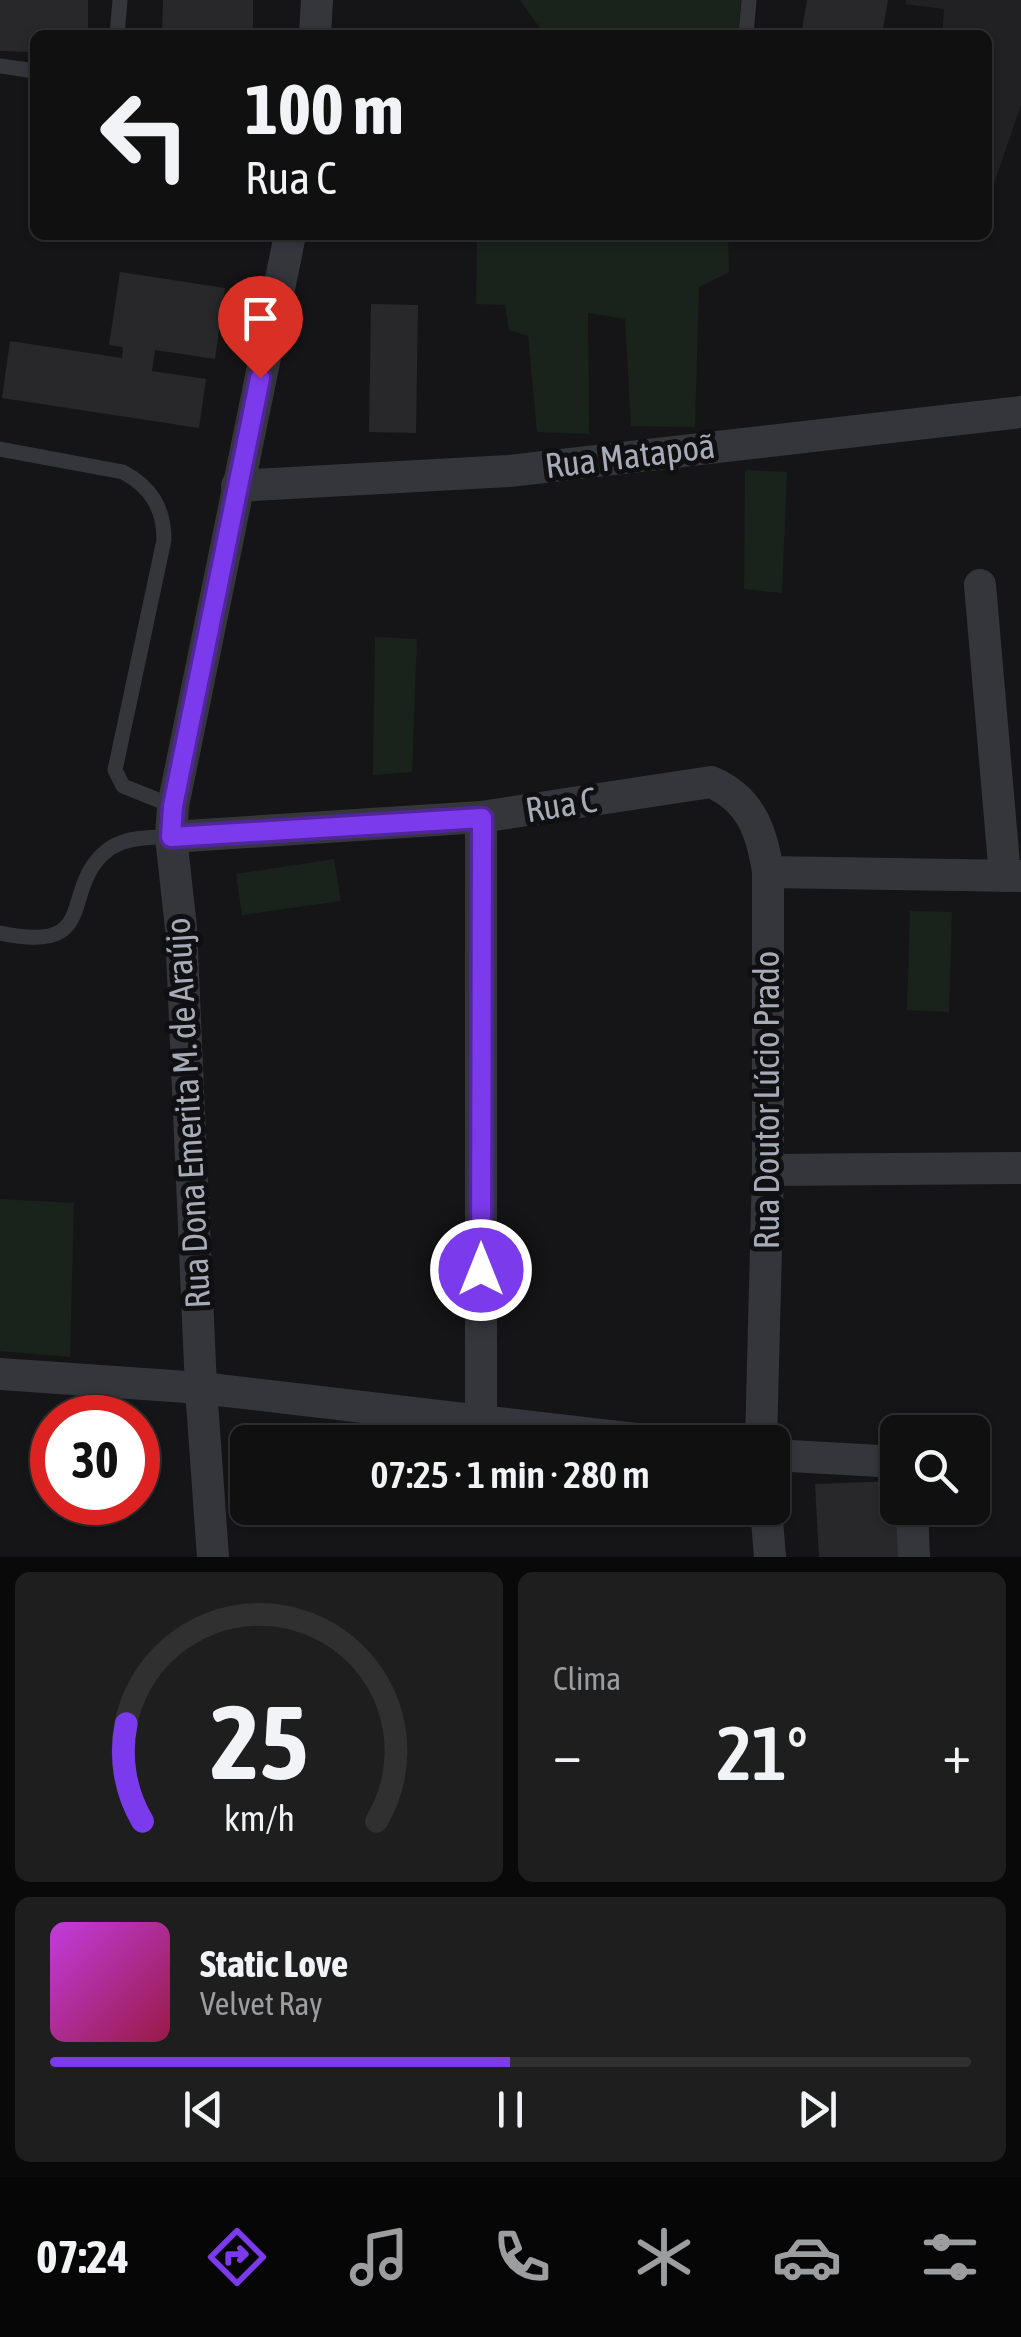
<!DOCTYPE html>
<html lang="pt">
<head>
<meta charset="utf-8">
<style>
	body { margin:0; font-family:"Asap Condensed",sans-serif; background:#1e1e1f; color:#f1f3f6; height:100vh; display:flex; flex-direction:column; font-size:38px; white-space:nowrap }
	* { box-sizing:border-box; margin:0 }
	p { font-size:32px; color:#9c9d9f }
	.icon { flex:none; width:55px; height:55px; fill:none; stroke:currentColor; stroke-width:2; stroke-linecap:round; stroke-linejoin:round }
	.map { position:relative; height:1557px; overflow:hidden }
	.details { display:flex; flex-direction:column; gap:15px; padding:15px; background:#090909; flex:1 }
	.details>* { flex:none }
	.guide { position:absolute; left:30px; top:30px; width:962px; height:210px; border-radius:15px; box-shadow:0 2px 8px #0004,0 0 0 2px #303031; background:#101011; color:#f1f3f6; overflow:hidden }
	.fabs { position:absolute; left:880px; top:1415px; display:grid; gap:20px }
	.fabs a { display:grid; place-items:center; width:110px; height:110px; border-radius:15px; background:#101011; box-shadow:0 2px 8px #0004,0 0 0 2px #303031; font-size:50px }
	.speed { position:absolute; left:30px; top:1395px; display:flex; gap:20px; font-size:50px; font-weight:700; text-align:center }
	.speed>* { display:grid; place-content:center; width:130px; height:130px; border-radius:50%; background:#101011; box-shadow:0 2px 8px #0004,0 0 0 2px #303031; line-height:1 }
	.speed .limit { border:15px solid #d22; background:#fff; color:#111 }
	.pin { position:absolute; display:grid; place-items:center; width:85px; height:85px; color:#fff; margin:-102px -42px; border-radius:50% 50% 50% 0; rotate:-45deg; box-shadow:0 0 10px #0007 }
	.pin .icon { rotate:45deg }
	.me { position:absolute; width:110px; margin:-55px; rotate:0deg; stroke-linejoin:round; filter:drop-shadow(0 0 8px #0008) }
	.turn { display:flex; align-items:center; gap:35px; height:210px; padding:0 50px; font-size:45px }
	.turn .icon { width:130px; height:130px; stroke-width:2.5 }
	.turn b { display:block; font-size:70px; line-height:85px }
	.big { font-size:75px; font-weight:600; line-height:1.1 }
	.details .card { flex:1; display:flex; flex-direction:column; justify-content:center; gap:15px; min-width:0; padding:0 35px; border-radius:15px; background:#1e1e1f }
	.details .dial { align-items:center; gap:0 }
	.dial svg { height:260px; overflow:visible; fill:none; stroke:#303031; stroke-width:7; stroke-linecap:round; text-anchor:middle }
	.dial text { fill:#f1f3f6; stroke:none }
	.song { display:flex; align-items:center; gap:30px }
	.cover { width:120px; height:120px; border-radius:15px; background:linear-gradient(135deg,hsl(290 70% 55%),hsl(340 70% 35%)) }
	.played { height:10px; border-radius:5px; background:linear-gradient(90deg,#7c3aed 50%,#303031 50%) }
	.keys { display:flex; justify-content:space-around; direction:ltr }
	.heat { display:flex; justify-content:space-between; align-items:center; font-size:55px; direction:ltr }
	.details .tiles { flex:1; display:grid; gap:15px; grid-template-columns:1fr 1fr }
	.card:last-child { grid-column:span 2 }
	.trip { position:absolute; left:230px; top:1425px; width:560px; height:100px; border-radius:15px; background:#101011; box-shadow:0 2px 8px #0004,0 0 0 2px #303031; font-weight:600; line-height:100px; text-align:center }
	.tabs { display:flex; height:160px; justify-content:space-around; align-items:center; background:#060607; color:#9c9d9f }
	.tabs .icon { width:70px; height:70px }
	.tabs .active { color:#7c3aed }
	.tabs b { font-size:45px; color:#f1f3f6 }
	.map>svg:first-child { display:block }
	.built { fill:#212124 }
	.green { fill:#1a221c }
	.building { fill:#28282b }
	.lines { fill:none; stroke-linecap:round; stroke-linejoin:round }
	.service { stroke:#35363c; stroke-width:15 }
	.minor { stroke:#35363c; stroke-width:32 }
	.route-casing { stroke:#51269a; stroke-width:25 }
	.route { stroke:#7c3aed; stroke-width:18 }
	.labels { text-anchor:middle; stroke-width:10; stroke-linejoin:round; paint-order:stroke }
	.street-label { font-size:35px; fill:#a6abb8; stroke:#101012 }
</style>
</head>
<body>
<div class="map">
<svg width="1021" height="1557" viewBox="0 0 1021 1557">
	<rect width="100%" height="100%" fill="#151517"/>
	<path class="built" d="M906,0H1021V105L988,201V35H942L944,9L905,4Z"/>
	<g class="green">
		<path d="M520,0H741L738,35H545Z"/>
		<path d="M466,235H728L729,272L699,287L695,427L631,426L625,319L588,313L589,434L537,432L528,336L509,330L505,305L476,304L477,239Z"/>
		<path d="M745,470L787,472L782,593L744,589Z"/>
		<path d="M375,637L417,639L412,772L373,775Z"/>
		<path d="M334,859L341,901L242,915L236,874Z"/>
		<path d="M910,911L952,912L949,1012L907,1010Z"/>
		<path d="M0,1199L74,1203L70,1357L0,1351Z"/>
	</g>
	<g class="building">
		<path d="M0,0H88V35H35V52L0,51Z"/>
		<path d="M163,0H253V35H162Z"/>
		<path d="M807,0H888L882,35H801Z"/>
		<path d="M120,272L225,288L215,359L155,350L152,371L206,379L199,428L2,398L10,341L122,358L123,347L109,345Z"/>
		<path d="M371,304L418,305L416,433L369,432Z"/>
		<path d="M898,1481V1508L907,1557H819L815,1484Z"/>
	</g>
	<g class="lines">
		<g class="service">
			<path d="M117,35L120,0"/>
			<path d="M746,35L749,0"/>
			<path d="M0,66L35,71"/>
			<path d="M0,449L123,472C151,487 164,508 164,540L115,770L123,786L173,806"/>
			<path d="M0,933C104,955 57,888 109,849C125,837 152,837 171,837"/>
		</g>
		<g class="minor">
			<path d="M315,35L317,0"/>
			<path d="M237,486L509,471L1021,412"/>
			<path d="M980,585L1005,876"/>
			<path d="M171,837L481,817L711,782C751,799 762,832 768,872V1170L761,1442"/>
			<path d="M768,872L1021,876"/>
			<path d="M768,1170L1021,1168"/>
			<path d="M0,1374L201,1388L661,1442"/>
			<path d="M481,1420V817"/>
			<path d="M772,1455L898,1462"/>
			<path d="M766,1508L770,1557"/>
			<path d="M912,1508L914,1557"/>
			<path d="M213,1557L201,1388L181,928L171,837L173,806L290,235"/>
		</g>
	</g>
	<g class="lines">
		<g class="route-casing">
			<path id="route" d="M260,378L173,806L171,837L482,818L481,1270"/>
		</g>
		<use href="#route" class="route"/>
	</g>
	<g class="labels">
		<g class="street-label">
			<text transform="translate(630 456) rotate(-7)" y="12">Rua Matapoã</text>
			<text transform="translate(561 805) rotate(-9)" y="12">Rua C</text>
			<text transform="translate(767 1100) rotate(-90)" y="12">Rua Doutor Lúcio Prado</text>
			<text transform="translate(188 1113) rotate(-93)" y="12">Rua Dona Emerita M. de Araújo</text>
		</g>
	</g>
</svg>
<div class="fabs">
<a><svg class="icon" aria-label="search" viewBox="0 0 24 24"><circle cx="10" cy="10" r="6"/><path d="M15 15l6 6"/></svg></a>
</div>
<div class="speed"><div class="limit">30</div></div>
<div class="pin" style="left:260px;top:378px;background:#d93025"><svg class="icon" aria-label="arrive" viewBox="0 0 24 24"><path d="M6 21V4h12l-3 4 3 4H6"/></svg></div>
<svg class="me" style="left:481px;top:1270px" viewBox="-20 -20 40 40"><circle r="17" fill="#7c3aed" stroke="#fff" stroke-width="3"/><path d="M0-11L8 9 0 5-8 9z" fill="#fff"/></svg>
<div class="trip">07:25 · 1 min · 280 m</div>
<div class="guide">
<div class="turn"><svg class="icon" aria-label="left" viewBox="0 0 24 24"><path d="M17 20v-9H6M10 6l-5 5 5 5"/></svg><div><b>100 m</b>Rua C</div></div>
</div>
</div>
<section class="details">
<div class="tiles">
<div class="card dial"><svg viewBox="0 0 100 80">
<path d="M14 69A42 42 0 1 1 86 69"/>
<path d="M14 69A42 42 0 0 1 9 39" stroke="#7c3aed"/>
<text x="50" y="56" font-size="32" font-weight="700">25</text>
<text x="50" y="72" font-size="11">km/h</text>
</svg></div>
<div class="card"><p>Clima</p>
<div class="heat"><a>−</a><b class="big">21°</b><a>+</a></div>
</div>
<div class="card">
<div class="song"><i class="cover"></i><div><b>Static Love</b><p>Velvet Ray</p></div></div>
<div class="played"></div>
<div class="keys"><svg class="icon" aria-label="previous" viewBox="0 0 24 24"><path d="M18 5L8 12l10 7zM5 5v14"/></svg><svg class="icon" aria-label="pause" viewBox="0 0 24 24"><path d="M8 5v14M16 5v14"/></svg><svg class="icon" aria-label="next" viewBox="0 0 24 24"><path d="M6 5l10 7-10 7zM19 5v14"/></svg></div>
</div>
</div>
</section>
<nav class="tabs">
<b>07:24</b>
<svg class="icon active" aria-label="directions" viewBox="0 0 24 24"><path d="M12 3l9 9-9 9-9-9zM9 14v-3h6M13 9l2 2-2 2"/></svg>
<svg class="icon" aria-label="music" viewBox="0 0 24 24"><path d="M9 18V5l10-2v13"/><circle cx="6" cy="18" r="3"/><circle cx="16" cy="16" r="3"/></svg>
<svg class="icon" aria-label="phone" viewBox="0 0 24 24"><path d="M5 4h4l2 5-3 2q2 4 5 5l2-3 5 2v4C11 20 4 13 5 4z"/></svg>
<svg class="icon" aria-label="climate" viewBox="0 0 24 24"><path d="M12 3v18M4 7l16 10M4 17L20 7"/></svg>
<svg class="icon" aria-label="car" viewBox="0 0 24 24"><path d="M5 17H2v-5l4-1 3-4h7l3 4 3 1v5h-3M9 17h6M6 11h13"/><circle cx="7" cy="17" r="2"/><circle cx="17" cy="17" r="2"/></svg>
<svg class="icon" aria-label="filters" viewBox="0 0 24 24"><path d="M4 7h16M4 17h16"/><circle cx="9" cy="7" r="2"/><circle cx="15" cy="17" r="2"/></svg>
</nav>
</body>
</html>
